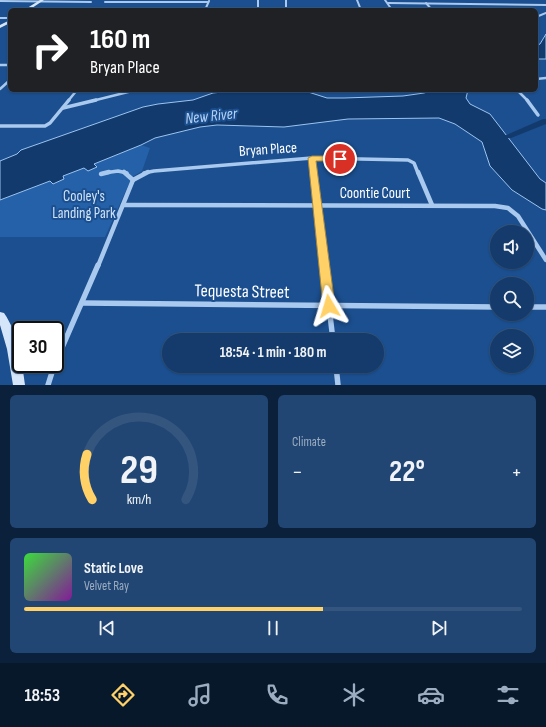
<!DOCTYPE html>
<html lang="en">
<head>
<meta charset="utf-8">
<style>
	body { margin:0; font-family:"Sofia Sans Condensed",sans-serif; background:#214673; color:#f1f3f6; height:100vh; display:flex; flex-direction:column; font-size:15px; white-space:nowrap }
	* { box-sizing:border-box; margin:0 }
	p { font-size:13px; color:#9dadc1 }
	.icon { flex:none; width:22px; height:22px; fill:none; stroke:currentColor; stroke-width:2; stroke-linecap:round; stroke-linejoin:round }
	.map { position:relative; height:385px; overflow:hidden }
	.details { display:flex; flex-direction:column; gap:10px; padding:10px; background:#0b203b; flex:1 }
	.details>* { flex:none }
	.guide { position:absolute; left:8px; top:8px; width:530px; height:84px; border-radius:6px; box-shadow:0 1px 3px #0004,0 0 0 1px #33557e; background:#202124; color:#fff; overflow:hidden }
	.controls { position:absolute; left:490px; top:225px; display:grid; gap:8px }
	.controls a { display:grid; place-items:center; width:44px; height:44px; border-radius:50%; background:#143b6b; box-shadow:0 1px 3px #0004,0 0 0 1px #33557e; font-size:20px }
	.speed { position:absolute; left:12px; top:321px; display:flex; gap:8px; font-size:20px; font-weight:700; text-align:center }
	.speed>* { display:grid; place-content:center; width:52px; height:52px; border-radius:50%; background:#143b6b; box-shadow:0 1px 3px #0004,0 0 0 1px #33557e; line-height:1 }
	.speed .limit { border:2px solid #111; border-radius:6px; background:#fff; color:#111 }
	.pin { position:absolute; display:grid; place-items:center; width:34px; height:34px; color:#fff; margin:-17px; border:2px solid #fff; border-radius:50%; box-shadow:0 1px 4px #0007 }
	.me { position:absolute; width:44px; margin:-22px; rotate:353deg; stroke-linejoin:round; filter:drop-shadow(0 0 3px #0008) }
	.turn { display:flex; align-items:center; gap:14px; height:84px; padding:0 16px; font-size:18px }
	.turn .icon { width:52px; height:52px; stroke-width:2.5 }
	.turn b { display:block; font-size:28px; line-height:34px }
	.big { font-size:30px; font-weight:700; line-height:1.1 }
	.details .card { flex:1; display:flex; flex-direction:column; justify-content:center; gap:6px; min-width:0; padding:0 14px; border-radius:6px; background:#214673 }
	.details .dial { align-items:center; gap:0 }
	.dial svg { height:104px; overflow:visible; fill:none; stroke:#33557e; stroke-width:7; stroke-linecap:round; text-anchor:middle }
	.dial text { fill:#f1f3f6; stroke:none }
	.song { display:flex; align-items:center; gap:12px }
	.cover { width:48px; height:48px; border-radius:6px; background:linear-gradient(135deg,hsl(120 70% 55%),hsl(290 70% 35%)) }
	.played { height:4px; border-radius:2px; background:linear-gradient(90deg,#ffd166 60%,#33557e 60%) }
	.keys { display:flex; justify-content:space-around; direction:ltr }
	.heat { display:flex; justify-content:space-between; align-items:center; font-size:22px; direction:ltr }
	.details .tiles { flex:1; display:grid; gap:10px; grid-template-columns:1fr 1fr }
	.card:last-child { grid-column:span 2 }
	.trip { position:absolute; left:162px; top:333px; width:222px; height:40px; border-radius:20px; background:#143b6b; box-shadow:0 1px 3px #0004,0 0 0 1px #33557e; font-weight:700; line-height:40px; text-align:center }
	.menu { display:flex; height:64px; justify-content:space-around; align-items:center; background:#08182b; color:#9dadc1 }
	.menu .icon { width:28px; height:28px }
	.menu .current { color:#ffd166 }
	.menu b { font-size:18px; color:#f1f3f6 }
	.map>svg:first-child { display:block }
	.green { fill:#2461a8 }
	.water { fill:#123a6d; stroke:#9cc4f0 }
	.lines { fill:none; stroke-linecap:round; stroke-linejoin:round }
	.canal { fill:#123a6d; fill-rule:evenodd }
	.street-far4 { stroke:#a9c9ee; stroke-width:2 }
	.street-far3 { stroke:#a9c9ee; stroke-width:2.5 }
	.street-far2 { stroke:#a9c9ee; stroke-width:3.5 }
	.street-far1 { stroke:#a9c9ee; stroke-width:4.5 }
	.street { stroke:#a9c9ee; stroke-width:5.5 }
	.secondary { fill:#d6e6fa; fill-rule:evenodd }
	.route { fill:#ffd166; stroke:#a68842 }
	.labels { text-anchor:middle; stroke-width:4; stroke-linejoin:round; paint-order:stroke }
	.street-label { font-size:15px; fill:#fff; stroke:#1b4f8f }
	.park-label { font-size:15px; fill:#cfe3fa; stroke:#1b4f8f }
	.water-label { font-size:16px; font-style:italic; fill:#b5d3f5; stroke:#1b4f8f }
	.near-street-label { font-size:18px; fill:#fff; stroke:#1b4f8f }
</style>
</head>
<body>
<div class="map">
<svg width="546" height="385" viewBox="0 0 546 385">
	<rect width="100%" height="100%" fill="#1b4f8f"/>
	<path class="green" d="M141,145L150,148L142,171L132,177L105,237H0V200L51,181L54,184L64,179L62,176L84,168L88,170L96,167L94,164Z"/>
	<g class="water">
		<path d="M546,34V59H536V46L540,44Z"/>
		<path d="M240,90H302L327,98H344L403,96L424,93L434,90H468L466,98L470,104L490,114L540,179L546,183V210L542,209L512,190L490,166L482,142L455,124L439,118L348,119L284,127L217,125L200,127L155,138L141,145L94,164L97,167L88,171L84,168L63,176L64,179L53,184L50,181L0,200V161L17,154L21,150L143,107L158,104L193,100L213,93Z"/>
	</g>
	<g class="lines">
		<path class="canal" d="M543,119H546V124L511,138H505L504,136Z"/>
		<g class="street-far4">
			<path d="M258,0V10"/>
			<path d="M286,0V10"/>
			<path d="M357,0L361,10"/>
			<path d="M385,0L392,10"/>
			<path d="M0,1L91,2"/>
			<path d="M105,2H208"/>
			<path d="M388,3L546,5"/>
			<path d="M426,3L432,10"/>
			<path d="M205,10L209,1"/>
			<path d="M536,17L546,13"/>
			<path d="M0,18H10"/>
		</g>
		<g class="street-far3">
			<path d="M0,65H10"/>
			<path d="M536,79L546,78"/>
			<path d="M0,89L10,80"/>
			<path d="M517,90L528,101"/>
			<path d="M68,101L77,90"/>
			<path d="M92,101L136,90"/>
		</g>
		<g class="street-far2">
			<path d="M527,100L538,115"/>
			<path d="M63,108L96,100"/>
			<path d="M0,126H45L50,123L69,100"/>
			<path d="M312,158L314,173"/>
			<path d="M104,173L118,171L127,173"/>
			<path d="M144,173L154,171L312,158L408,160L414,163L418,173"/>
		</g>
		<g class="street-far1">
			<path d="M124,172L133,180"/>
			<path d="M314,172L324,266"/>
			<path d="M418,172L432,205"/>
			<path d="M101,174L109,172"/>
			<path d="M133,180L148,172"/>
			<path d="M123,205L495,206L508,208L518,216L546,260"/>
			<path d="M98,266L133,180"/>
		</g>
		<g class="street">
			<path d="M324,265L333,340"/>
			<path d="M83,303L497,307"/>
			<path d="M527,307H546"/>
			<path d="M336,366L338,385"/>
			<path d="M48,385L54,366L98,265"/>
		</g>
		<g class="secondary">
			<path d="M40,0H44L29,10H24Z"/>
			<path d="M10,20V23L0,28V25Z"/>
			<path d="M0,312L4,313C18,333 22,362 25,385H13L7,349L0,325Z"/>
		</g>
	</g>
	<path class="route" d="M312,156H340L344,159L340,161H316L335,306L333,310L329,311L325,310L323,306L308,158Z"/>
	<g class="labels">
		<g class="street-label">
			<text transform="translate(268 149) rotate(-4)" y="5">Bryan Place</text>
			<text x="375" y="198">Coontie Court</text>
		</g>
		<g class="park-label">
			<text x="84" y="201">Cooley's<tspan x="84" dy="17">Landing Park</tspan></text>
		</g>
		<g class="water-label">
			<text transform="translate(211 115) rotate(-6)" y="6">New River</text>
		</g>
		<g class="near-street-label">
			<text transform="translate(242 291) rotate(1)" y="6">Tequesta Street</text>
		</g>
	</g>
</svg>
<div class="controls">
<a><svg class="icon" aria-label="sound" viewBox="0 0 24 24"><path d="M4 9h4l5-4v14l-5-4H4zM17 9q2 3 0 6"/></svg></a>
<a><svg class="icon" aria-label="search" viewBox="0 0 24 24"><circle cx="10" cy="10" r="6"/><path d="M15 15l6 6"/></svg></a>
<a><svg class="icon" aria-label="layers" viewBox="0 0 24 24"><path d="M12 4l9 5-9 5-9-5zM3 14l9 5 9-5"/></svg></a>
</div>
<div class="speed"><div class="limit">30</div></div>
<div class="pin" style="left:340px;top:159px;background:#d93025"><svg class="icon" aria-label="arrive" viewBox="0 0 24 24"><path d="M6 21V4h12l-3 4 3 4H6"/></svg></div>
<svg class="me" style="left:329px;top:306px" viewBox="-20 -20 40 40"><path d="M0-17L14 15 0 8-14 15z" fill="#ffd166" stroke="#fff" stroke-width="4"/></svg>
<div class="trip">18:54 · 1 min · 180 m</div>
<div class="guide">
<div class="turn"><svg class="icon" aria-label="right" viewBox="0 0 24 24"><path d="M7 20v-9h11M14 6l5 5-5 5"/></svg><div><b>160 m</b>Bryan Place</div></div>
</div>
</div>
<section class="details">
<div class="tiles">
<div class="card dial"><svg viewBox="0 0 100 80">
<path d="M14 69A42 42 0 1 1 86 69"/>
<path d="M14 69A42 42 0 0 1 10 34" stroke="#ffd166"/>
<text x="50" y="56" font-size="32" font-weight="700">29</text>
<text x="50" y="72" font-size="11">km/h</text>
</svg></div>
<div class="card"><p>Climate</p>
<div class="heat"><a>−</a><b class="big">22°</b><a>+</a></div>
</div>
<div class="card">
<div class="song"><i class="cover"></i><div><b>Static Love</b><p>Velvet Ray</p></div></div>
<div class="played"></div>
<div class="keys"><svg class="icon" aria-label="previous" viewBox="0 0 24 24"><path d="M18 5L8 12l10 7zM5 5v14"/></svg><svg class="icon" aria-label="pause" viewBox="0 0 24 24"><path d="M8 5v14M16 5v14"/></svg><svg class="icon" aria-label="next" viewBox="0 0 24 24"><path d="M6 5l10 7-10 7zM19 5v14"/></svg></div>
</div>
</div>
</section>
<nav class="menu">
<b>18:53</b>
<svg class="icon current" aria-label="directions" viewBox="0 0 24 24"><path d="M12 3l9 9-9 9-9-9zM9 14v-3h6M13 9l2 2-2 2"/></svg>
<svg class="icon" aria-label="music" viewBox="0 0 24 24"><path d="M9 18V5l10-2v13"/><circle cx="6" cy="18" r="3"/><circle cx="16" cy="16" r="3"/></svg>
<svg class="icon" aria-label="phone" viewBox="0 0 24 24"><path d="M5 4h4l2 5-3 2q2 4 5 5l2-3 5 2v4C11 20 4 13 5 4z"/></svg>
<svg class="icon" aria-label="climate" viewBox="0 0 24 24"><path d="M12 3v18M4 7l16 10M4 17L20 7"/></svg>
<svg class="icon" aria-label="car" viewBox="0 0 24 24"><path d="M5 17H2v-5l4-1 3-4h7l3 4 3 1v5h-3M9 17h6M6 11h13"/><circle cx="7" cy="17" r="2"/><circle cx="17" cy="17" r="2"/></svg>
<svg class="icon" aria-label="filters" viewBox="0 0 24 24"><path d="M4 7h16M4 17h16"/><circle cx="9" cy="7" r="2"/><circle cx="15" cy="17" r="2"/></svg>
</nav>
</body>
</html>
